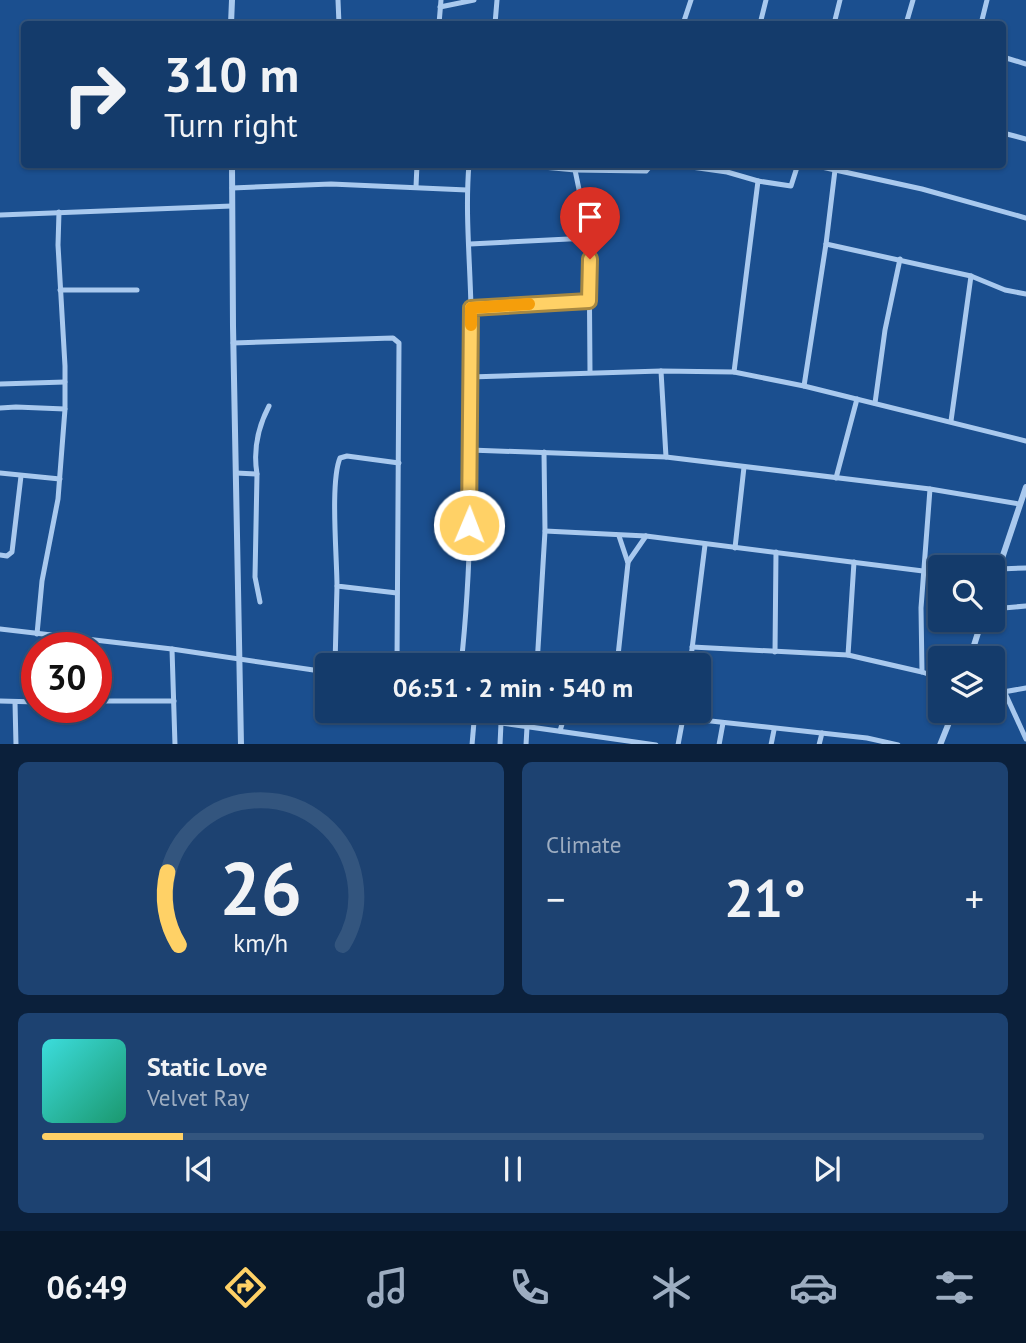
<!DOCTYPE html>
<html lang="en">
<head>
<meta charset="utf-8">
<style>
	body { margin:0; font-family:"PT Sans",sans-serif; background:#1d4271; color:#f1f3f6; height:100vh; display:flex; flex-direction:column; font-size:26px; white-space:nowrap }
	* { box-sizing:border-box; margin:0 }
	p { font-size:23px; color:#9dadc1 }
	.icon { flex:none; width:38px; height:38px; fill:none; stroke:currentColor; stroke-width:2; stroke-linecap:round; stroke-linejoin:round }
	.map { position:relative; height:744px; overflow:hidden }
	.drawer { display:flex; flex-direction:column; gap:18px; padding:18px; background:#0b203b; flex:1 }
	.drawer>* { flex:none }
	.top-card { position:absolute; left:21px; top:21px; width:985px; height:147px; border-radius:7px; box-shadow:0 2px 5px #0004,0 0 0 2px #33557e; background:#143b6b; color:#f1f3f6; overflow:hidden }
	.fabs { position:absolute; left:928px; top:555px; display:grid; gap:14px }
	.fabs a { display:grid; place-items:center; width:77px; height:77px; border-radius:7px; background:#143b6b; box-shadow:0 2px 5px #0004,0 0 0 2px #33557e; font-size:35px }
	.speed { position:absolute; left:21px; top:632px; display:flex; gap:14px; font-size:35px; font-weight:700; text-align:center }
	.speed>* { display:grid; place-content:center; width:91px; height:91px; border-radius:50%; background:#143b6b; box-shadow:0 2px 5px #0004,0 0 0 2px #33557e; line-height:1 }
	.speed .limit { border:10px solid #d22; background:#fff; color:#111 }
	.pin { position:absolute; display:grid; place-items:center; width:60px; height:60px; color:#fff; margin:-72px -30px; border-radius:50% 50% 50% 0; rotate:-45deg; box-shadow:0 0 7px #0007 }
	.pin .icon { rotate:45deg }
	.me { position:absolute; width:77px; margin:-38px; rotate:1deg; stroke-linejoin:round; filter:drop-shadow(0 0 5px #0008) }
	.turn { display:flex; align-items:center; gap:24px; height:147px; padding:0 28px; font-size:32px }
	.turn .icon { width:91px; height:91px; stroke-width:2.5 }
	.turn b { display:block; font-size:49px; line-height:60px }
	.big { font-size:52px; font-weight:600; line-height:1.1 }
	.drawer .tile { flex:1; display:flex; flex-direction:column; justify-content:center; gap:10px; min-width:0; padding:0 24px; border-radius:10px; background:#1d4271 }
	.drawer .dial { align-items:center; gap:0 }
	.dial svg { height:182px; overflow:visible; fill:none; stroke:#33557e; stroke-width:7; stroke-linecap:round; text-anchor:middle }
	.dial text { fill:#f1f3f6; stroke:none }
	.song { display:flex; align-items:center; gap:21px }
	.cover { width:84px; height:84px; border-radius:10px; background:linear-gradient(135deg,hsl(180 70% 55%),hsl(160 70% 35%)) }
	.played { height:7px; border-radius:4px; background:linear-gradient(90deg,#ffd166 15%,#33557e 15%) }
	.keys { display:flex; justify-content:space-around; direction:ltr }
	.heat { display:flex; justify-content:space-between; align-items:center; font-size:38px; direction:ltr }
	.drawer .tiles { flex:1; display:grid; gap:18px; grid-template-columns:1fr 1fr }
	.tile:last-child { grid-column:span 2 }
	.trip { position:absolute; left:315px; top:653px; width:396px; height:70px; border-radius:7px; background:#143b6b; box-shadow:0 2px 5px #0004,0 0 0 2px #33557e; font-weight:600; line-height:70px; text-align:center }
	.dock { display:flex; height:112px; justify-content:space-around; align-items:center; background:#08182b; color:#9dadc1 }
	.dock .icon { width:49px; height:49px }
	.dock .current { color:#ffd166 }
	.dock b { font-size:32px; color:#f1f3f6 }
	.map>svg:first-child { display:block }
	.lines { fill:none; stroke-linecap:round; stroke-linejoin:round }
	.minor { stroke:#a9c9ee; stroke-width:5 }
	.tertiary { stroke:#a9c9ee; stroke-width:6 }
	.route-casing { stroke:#a68842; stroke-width:18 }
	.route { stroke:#ffd166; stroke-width:12 }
	.slow { stroke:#f59e0b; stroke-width:12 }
</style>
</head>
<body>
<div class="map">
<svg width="1026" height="745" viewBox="0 0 1026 745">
	<rect width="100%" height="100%" fill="#1b4f8f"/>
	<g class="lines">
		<g class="minor">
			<path d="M338,0L339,24"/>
			<path d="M440,7L474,0"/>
			<path d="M439,24L441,0"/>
			<path d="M495,24L497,0"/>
			<path d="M683,24L691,0"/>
			<path d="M760,24L766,0"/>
			<path d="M834,24L840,0"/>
			<path d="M906,24L913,0"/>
			<path d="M981,24L987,0"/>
			<path d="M1003,57L1026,64"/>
			<path d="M1003,133L1026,139"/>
			<path d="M511,164L575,170L646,171L652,164"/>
			<path d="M670,164L727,172L758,181"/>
			<path d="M808,164L922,189L1026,218"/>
			<path d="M575,170L589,238L590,372"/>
			<path d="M416,187L417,164"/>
			<path d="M232,188L331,184L467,190"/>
			<path d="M0,215L232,206"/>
			<path d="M470,244L589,238"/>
			<path d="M826,244L971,276L1005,290L1026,294"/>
			<path d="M60,290H137"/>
			<path d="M471,308L589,301"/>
			<path d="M233,343L393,338L399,343L397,665"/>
			<path d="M661,371L666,457"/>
			<path d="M734,372L758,181L791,186L798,164"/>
			<path d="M470,377L661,371L734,372L804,386L1026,441"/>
			<path d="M0,384L65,382"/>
			<path d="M804,386L826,244L835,170"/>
			<path d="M875,403L885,330L900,259"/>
			<path d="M0,408L16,407L65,409"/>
			<path d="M951,421L971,276"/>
			<path d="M470,450L666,457L930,489L1019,504"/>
			<path d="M0,473L60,479"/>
			<path d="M236,473L257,474"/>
			<path d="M836,478L857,399"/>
			<path d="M545,531L646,536L923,571"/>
			<path d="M735,548L744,467"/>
			<path d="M0,555L7,556L12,552L21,476"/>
			<path d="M628,562L646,536"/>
			<path d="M999,569L1026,568"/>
			<path d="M397,593L337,586C337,557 330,482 340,458L347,456L399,463"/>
			<path d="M260,602L255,577L257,474C253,450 258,427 269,406"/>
			<path d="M992,609L1026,606"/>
			<path d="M0,629L172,649L327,672"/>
			<path d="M37,634L42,581L58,499L65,409V366L58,245L59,212"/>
			<path d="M692,647L848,655L922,672L940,678"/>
			<path d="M172,649L175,745"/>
			<path d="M775,652L776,552"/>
			<path d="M848,655L854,562"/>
			<path d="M335,665L337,586"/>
			<path d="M461,665C474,547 471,427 471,308C470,260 465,212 469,164"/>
			<path d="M537,665L545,531L544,452"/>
			<path d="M617,665L628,563L619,536"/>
			<path d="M690,665L705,545"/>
			<path d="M922,672L921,608L930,489"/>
			<path d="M1005,693L1026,739"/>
			<path d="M992,694L1026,688"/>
			<path d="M0,701L37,702"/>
			<path d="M96,701H174"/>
			<path d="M15,702L16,745"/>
			<path d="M619,710L683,718L678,745"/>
			<path d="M684,710L683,718L867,738L898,745"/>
			<path d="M474,719L656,745"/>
			<path d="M560,731L566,710"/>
			<path d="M472,745L475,710"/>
			<path d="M500,745L501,723"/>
			<path d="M526,745L527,727"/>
			<path d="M719,745L723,723"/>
			<path d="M771,745L774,730"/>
			<path d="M819,745L822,733"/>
		</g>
		<g class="tertiary">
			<path d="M231,24L232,0"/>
			<path d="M232,164L233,326L241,745"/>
			<path d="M992,588L1026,487"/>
			<path d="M970,658L982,620"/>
			<path d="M940,745L954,710"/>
		</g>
	</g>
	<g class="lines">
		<g class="route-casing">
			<path id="route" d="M469,525L471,308L589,301L590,259"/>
		</g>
		<use href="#route" class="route"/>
		<path class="slow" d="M471,325V308L529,304"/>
	</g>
</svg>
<div class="fabs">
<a><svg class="icon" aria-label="search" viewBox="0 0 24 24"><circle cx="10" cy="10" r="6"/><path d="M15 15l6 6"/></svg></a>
<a><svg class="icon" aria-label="layers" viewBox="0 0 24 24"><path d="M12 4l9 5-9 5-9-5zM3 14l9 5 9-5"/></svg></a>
</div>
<div class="speed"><div class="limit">30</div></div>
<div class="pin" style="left:590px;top:259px;background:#d93025"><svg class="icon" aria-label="arrive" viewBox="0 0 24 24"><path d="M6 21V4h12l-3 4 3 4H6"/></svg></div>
<svg class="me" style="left:469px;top:525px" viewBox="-20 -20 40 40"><circle r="17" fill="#ffd166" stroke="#fff" stroke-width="3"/><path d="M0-11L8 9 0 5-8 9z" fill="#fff"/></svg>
<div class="trip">06:51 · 2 min · 540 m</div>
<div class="top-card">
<div class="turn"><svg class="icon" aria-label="right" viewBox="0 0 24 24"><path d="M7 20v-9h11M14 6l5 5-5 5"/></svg><div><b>310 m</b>Turn right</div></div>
</div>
</div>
<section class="drawer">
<div class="tiles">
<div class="tile dial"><svg viewBox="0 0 100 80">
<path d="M14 69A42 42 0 1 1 86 69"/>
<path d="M14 69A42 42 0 0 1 9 37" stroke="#ffd166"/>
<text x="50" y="56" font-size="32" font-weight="700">26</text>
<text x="50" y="72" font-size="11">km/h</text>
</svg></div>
<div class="tile"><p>Climate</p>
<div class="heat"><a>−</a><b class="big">21°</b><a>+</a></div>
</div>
<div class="tile">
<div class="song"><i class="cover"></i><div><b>Static Love</b><p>Velvet Ray</p></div></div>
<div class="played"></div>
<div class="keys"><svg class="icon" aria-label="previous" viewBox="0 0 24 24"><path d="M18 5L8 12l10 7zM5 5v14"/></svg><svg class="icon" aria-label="pause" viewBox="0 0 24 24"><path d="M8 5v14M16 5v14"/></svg><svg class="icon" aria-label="next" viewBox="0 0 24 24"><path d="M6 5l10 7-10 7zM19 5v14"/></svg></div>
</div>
</div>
</section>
<nav class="dock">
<b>06:49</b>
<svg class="icon current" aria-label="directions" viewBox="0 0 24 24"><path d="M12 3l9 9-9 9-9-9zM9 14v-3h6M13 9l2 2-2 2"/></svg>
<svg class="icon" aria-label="music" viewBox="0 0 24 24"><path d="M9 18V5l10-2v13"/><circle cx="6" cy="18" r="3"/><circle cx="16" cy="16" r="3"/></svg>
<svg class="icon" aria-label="phone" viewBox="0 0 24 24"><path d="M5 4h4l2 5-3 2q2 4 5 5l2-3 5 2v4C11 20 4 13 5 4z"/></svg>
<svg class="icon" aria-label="climate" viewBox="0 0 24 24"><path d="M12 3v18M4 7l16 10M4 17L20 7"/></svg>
<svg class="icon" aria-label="car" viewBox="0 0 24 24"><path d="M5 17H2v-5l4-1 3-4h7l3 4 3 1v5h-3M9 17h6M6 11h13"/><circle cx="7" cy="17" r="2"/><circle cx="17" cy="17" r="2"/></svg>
<svg class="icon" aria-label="filters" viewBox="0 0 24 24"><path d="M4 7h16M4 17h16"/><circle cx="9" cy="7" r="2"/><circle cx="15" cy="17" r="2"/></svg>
</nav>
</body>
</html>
